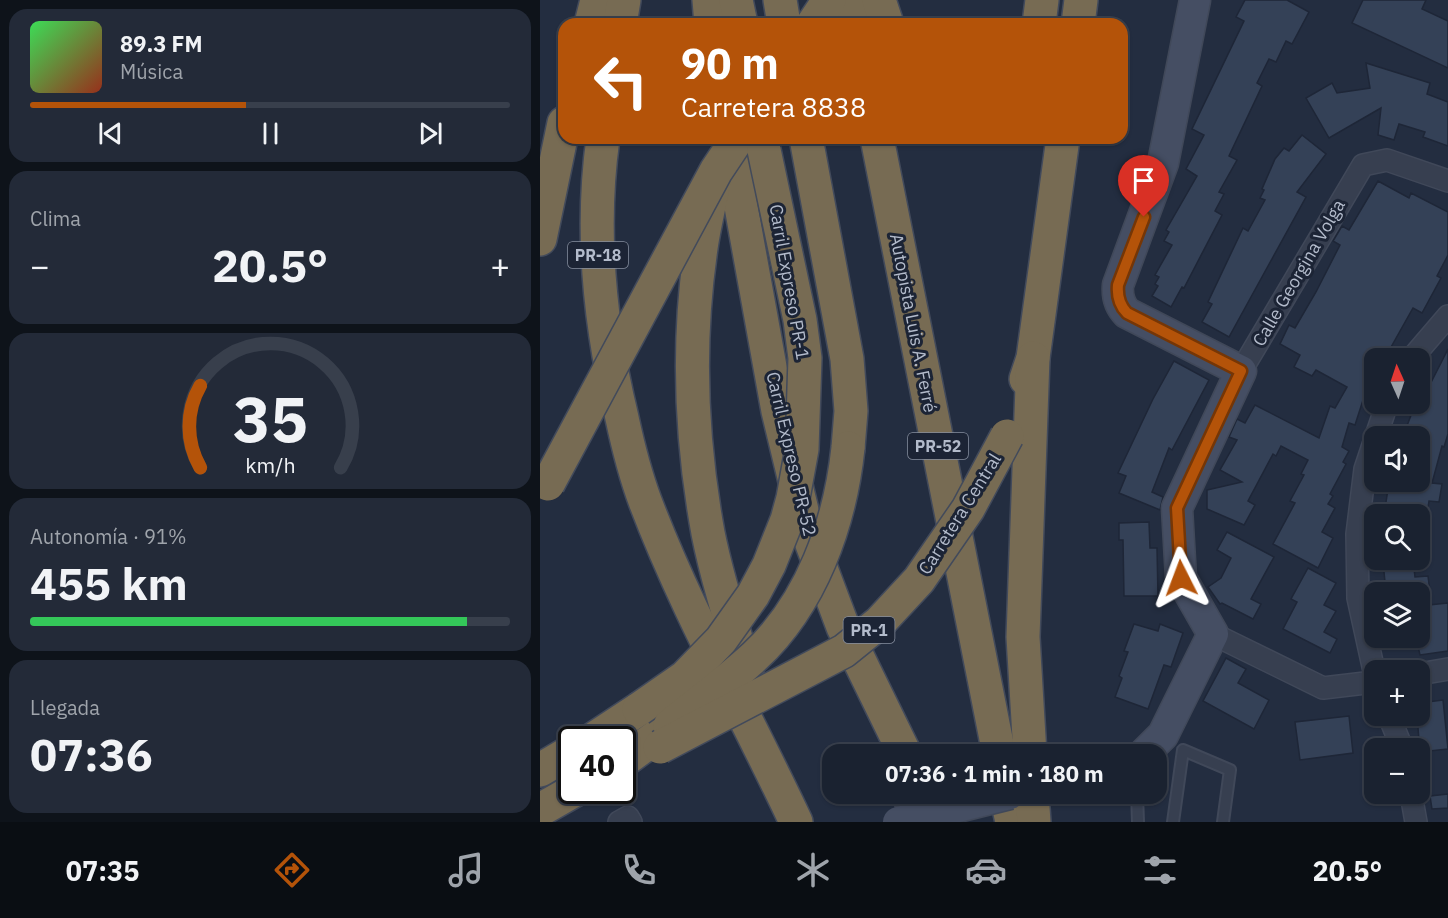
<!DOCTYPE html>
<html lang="es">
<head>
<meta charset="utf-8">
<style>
	body { margin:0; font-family:"IBM Plex Sans",sans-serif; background:#232a38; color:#f1f3f6; height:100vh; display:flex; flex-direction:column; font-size:22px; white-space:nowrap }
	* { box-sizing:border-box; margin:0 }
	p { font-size:20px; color:#9fa4ab }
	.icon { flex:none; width:33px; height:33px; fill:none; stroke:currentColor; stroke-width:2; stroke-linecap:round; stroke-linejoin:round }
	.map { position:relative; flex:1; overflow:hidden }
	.side { display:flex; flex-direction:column; gap:9px; padding:9px; background:#0e131a; width:540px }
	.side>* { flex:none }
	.banner { position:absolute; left:18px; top:18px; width:570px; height:126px; border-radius:18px; box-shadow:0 2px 4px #0004,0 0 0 2px #383f4c; background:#b45309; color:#fff; overflow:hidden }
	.needle { width:39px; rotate:357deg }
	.controls { position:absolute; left:824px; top:348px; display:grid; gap:12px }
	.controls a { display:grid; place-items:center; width:66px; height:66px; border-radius:12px; background:#1a2230; box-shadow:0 2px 4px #0004,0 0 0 2px #383f4c; font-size:30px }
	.speed { position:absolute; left:18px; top:726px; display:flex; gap:12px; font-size:30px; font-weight:700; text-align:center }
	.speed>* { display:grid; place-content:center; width:78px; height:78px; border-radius:50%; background:#1a2230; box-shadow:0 2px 4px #0004,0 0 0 2px #383f4c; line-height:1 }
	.speed .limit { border:3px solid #111; border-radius:9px; background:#fff; color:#111 }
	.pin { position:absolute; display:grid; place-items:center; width:51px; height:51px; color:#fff; margin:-62px -26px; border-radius:50% 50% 50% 0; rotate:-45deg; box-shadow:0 0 6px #0007 }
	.pin .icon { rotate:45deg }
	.me { position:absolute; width:66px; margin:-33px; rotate:357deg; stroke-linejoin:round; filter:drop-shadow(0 0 4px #0008) }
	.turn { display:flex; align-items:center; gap:21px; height:126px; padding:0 24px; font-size:27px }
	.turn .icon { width:78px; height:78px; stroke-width:2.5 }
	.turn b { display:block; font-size:42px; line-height:51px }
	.big { font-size:45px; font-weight:700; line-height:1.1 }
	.side .card { flex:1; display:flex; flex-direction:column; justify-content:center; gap:9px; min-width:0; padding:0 21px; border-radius:18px; background:#232a38 }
	.side .dial { align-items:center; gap:0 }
	.dial svg { height:156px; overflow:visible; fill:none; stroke:#383f4c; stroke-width:7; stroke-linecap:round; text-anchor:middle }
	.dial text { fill:#f1f3f6; stroke:none }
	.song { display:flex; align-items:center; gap:18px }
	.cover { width:72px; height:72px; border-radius:9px; background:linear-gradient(135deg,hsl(130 70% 55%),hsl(10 70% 35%)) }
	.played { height:6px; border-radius:3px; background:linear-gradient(90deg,#b45309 45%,#383f4c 45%) }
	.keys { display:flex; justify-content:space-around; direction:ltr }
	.heat { display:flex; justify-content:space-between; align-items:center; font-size:33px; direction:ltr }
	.charge { height:9px; border-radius:4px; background:linear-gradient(90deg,#34c759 91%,#383f4c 0) }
	.trip { position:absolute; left:282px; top:744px; width:345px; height:60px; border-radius:18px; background:#1a2230; box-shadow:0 2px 4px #0004,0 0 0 2px #383f4c; font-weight:700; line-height:60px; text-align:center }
	.menu { display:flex; height:96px; justify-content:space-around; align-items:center; background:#0a0e13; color:#9fa4ab }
	.menu .icon { width:42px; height:42px }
	.menu .on { color:#b45309 }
	.menu b { font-size:27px; color:#f1f3f6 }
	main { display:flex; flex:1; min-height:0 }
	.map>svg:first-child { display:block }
	.building { fill:#344157; stroke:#1e2637; stroke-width:1.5 }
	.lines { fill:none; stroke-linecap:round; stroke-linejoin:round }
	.lane-casing { stroke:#404859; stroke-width:14 }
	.street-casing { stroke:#404859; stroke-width:24 }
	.secondary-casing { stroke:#404859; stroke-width:33 }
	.highway-casing { stroke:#424a5b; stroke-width:36 }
	.lane { stroke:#373f50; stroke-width:10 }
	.street { stroke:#373f50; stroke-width:21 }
	.secondary { stroke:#454e63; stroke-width:30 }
	.highway { stroke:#776b53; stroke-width:33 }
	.secondary-bridge-casing { stroke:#404859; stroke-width:33; stroke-linecap:butt }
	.highway-bridge-casing { stroke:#424a5b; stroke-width:36; stroke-linecap:butt }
	.secondary-bridge { stroke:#454e63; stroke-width:30 }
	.highway-bridge { stroke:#776b53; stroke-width:33 }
	.route-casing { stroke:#753606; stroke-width:15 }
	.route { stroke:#b45309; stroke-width:10 }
	.labels { text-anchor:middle; stroke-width:6; stroke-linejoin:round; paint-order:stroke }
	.shield { fill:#1c2435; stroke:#868e9e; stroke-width:1.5 }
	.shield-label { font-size:16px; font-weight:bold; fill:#b3bbcb }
	.street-label { font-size:18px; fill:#b3bbcb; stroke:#1c2435 }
</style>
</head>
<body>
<main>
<section class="side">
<div class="card">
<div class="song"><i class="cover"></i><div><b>89.3 FM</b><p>Música</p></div></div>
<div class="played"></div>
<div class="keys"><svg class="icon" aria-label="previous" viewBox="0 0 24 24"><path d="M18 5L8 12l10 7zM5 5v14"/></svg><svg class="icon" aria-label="pause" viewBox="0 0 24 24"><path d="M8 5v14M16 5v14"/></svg><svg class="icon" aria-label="next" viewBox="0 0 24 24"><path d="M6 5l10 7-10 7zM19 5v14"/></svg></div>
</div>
<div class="card"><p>Clima</p>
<div class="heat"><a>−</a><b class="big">20.5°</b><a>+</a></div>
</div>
<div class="card dial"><svg viewBox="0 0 100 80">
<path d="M14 69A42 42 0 1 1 86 69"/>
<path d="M14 69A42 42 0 0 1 14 27" stroke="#b45309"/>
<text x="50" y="56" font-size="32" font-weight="700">35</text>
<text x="50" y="72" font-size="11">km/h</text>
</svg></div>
<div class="card"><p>Autonomía · 91%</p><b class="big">455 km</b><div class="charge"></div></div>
<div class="card"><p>Llegada</p><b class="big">07:36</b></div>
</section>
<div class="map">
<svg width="908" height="822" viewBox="0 0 908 822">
	<rect width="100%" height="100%" fill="#232d40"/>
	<g class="building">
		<path d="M705,0H747L769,12L752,44L746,41L736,62L729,59L717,83L722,86L689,156L697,160L679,192L684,194L675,211L682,215L644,288L642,287L631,307L612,296L618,286L615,284L619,277L615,275L632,245L624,241L629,232L626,230L657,176L646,169L664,135L652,129L704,21L696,17Z"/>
		<path d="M823,0H886L882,9L908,21V68L812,23Z"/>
		<path d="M826,63L890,83L887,94L908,102V146L883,137L885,132L859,124L854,140L838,135L841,108L789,138L766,98L792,83L797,93L830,88Z"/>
		<path d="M762,135L786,154L757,192L766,197L689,337L662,322L672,304L668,302L703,228L708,231L725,200L720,198L724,190L722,189L735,159L744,148L749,151Z"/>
		<path d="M838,181L869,198L871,193L908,212V255L897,276L901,278L882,313L873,308L846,356L834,349V378L824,397L815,425L809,423L802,447L809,451L803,462L806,464L790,494L793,496L788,504L795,508L782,532L793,538L778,568L733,544L755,503L750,501L764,475L761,474L768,460L741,446L736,456L733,454L708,501L715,505L704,525L667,509V490L702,482L680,470L697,440L689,437L697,419L705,423L715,405L779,438L790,406L795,408L807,387L776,370L772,376L754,367L760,355L740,344L749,325L755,328L776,292L800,245L793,241L802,226L809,230Z"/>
		<path d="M908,349V434L904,447L902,446L892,483L902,484L899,502L889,501L887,515L845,509L849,482H879V436H863L875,405L879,406Z"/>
		<path d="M634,361L669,380L632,450L629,448L612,492L623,497L620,510L579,493L586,476L578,473L613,399Z"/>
		<path d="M609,522L610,548H617L618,596H584L583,540H579V523Z"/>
		<path d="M687,532L734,557L711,599L721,604L713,619L682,603L680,604L668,587L681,578L691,558L677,550Z"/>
		<path d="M873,560L875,577L888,576L890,592H846L843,562Z"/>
		<path d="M768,568L796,583L784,605L796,611L784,632L797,639L790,653L743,629L757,602L751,599Z"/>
		<path d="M908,603V651L880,655L876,638H879V606Z"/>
		<path d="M594,624L618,631L620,624L643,633L631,667L624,665L608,709L575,697L582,678L579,676L588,652L584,651Z"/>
		<path d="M686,658L706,669L698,683L729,700L714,729L663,701Z"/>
		<path d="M903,700L908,749L880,752L877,716H879V703Z"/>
		<path d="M809,716L813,753L760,760L755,722Z"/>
		<path d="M908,794V808L892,809L890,796Z"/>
	</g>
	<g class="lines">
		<g class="lane-casing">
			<g id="lane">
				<path d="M597,794L598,822"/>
				<path d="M633,822L643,750L690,770L683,822"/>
			</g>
		</g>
		<g class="street-casing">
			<g id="street">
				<path d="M872,358L908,316"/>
				<path d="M701,371L823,165L847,160L908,181"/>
				<path d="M836,436L847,404"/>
				<path d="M834,442L825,469L817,534L818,598L834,671"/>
				<path d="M673,634L783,688L834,682"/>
				<path d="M879,674L908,669"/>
				<path d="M849,716L862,748"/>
				<path d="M871,794L876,822"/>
				<path d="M79,822L88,817L91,822"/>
			</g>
		</g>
		<g class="secondary-casing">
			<path id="secondary" d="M604,754L623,735L673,634L641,578L637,508L701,371L587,313C579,305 577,296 578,285L623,163L655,0"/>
		</g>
		<g class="highway-casing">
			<g id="highway">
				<path d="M169,0L171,24"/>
				<path d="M196,0L201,24"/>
				<path d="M240,0L244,24"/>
				<path d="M310,0L315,24"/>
				<path d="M339,0L347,24"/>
				<path d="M51,24L57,0"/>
				<path d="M80,24L84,0"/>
				<path d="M273,24L289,0"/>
				<path d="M499,24L502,0"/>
				<path d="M538,24L541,0"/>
				<path d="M63,138C50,231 60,327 82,418C88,446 95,474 105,501C147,612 206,715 256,822"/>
				<path d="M266,138L307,359L311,411L308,448"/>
				<path d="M337,138L459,754"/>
				<path d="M189,140L238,411L267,531L303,627L365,754"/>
				<path d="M174,181C170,204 164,226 161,248C147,343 151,440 168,533C178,584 197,641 212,691"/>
				<path d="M0,239L24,123"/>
				<path d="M486,379L493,358L523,138"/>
				<path d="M52,740L99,709"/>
				<path d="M490,754L483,637L493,358"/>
				<path d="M82,762L124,731"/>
				<path d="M0,770L32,751"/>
				<path d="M379,794L390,822"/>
				<path d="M466,794L472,822"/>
				<path d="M492,794L494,822"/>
				<path d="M0,810L35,790"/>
			</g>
		</g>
		<use href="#lane" class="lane"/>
		<use href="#street" class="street"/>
		<use href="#secondary" class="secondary"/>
		<use href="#highway" class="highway"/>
		<g class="secondary-bridge-casing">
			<path id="secondary-bridge" d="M358,822L470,794"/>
		</g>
		<g class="highway-bridge-casing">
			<g id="highway-bridge">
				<path d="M8,484L176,171L198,138"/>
				<path d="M99,709L145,677L181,640L213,595L229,565L247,520L253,498L262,449L265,358L260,320L224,150"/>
				<path d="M130,726C158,703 188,681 215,656C271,604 300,524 308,448"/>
				<path d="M120,747L304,651L340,622L379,580L428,509L467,436"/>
			</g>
		</g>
		<use href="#secondary-bridge" class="secondary-bridge"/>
		<use href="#highway-bridge" class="highway-bridge"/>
	</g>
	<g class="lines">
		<g class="route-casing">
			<path id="route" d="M604,217L578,285C577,296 579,305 587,313L701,371L637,508L641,578"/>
		</g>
		<use href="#route" class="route"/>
	</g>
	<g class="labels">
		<g class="shield">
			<rect x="28" y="242" width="60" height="26" rx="4.5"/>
			<rect x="368" y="433" width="60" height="26" rx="4.5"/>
			<rect x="303.5" y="617" width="51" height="26" rx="4.5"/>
		</g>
		<g class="shield-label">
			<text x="58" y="261">PR-18</text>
			<text x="398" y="452">PR-52</text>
			<text x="329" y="636">PR-1</text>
		</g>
		<g class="street-label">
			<text transform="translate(759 273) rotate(-60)" y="6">Calle Georgina Volga</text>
			<text transform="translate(249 282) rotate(80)" y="6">Carril Expreso PR-1</text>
			<text transform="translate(373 323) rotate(79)" y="6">Autopista Luis A. Ferré</text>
			<text transform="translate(251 454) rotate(77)" y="6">Carril Expreso PR-52</text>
			<text transform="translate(420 514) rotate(-58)" y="6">Carretera Central</text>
		</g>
	</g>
</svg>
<div class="controls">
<a><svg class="needle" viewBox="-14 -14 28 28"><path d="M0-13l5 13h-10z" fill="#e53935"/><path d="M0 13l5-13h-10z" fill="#9fa4ab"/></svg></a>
<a><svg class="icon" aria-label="sound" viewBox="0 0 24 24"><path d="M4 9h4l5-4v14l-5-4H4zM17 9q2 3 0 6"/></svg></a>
<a><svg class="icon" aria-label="search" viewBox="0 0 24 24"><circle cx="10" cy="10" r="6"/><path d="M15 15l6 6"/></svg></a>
<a><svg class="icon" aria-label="layers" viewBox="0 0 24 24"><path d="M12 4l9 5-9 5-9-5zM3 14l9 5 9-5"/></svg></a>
<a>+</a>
<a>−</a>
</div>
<div class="speed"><div class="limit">40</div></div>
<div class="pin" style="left:604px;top:217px;background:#d93025"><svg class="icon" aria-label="arrive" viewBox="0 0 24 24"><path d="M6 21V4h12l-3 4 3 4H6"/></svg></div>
<svg class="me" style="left:641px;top:578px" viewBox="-20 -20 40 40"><path d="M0-17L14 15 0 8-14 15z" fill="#b45309" stroke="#fff" stroke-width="4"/></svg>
<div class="trip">07:36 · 1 min · 180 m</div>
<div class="banner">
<div class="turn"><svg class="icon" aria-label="left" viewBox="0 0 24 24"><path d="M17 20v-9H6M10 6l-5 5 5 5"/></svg><div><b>90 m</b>Carretera 8838</div></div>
</div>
</div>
</main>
<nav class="menu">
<b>07:35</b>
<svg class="icon on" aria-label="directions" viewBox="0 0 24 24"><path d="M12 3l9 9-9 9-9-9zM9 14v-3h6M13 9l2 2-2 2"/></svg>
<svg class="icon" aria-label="music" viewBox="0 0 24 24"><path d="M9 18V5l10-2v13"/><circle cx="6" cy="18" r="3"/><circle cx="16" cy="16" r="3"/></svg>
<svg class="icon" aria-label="phone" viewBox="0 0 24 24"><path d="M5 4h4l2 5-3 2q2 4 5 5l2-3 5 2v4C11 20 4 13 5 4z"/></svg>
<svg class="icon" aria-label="climate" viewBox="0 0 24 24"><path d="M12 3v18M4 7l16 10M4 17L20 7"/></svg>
<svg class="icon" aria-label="car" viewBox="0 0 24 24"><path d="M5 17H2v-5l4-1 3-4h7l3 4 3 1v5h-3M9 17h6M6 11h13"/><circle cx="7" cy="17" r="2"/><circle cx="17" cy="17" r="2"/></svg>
<svg class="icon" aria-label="filters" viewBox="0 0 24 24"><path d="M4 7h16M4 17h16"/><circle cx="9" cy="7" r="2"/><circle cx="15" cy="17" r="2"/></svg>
<b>20.5°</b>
</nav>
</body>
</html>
